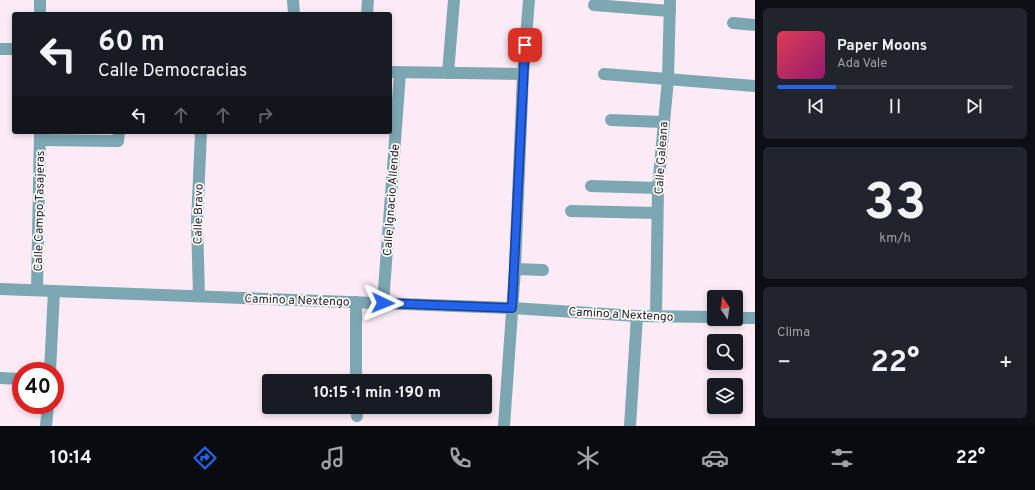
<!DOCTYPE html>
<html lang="es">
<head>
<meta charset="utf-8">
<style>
	body { margin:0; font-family:Overpass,sans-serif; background:#20242c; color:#f1f3f6; height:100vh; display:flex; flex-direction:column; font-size:15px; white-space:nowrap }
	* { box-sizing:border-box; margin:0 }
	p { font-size:13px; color:#9ea1a6 }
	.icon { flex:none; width:22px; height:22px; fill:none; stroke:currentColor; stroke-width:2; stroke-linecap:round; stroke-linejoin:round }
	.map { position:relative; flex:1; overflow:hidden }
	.sheet { display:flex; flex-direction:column; gap:8px; padding:8px; background:#0d0f14; width:280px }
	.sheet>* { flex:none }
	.banner { position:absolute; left:12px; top:12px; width:380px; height:122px; border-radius:4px; box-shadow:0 2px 6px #0003; background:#171b24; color:#f1f3f6; overflow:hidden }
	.needle { width:26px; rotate:347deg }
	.controls { position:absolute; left:707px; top:290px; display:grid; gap:8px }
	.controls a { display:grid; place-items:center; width:36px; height:36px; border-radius:4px; background:#171b24; box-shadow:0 2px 6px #0003; font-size:20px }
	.speed { position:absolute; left:12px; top:362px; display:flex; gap:8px; font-size:20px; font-weight:700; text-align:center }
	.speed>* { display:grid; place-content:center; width:52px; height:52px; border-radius:50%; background:#171b24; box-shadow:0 2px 6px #0003; line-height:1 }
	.speed .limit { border:6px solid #d22; background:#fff; color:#111 }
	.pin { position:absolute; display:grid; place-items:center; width:34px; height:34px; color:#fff; margin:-17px; border-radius:8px; box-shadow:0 2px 6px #0006 }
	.me { position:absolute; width:44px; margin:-22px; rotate:92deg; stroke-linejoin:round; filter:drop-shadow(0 0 3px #0008) }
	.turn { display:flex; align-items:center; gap:14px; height:84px; padding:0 20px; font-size:18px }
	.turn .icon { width:52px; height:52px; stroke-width:2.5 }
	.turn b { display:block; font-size:28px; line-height:34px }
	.lanes { display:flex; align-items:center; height:38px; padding:0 20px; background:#0003; justify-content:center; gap:20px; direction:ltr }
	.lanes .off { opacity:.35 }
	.big { font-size:30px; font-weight:700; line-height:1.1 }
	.sheet .card { flex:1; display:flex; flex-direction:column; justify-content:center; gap:6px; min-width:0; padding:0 14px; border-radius:6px; background:#20242c }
	.sheet .dial { align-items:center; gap:0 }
	.dial b { font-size:52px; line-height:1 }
	.song { display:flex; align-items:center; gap:12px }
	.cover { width:48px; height:48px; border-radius:6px; background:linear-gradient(135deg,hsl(350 70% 55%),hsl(320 70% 35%)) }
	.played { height:4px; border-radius:2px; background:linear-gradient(90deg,#2563eb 25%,#363941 25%) }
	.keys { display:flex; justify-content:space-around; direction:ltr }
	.heat { display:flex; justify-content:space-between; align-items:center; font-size:22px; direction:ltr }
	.trip { position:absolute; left:262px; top:374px; width:230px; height:40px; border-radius:4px; background:#171b24; box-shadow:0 2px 6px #0003; font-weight:700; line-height:40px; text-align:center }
	.tabs { display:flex; height:64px; justify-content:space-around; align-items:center; background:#090b0e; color:#9ea1a6 }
	.tabs .icon { width:28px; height:28px }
	.tabs .active { color:#2563eb }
	.tabs b { font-size:18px; color:#f1f3f6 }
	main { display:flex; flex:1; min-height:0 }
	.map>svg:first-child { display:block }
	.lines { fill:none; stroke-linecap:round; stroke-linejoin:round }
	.minor { stroke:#7ca6b1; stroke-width:12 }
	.route-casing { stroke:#184099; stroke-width:10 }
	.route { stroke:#2563eb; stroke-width:7 }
	.labels { text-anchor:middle; stroke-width:3.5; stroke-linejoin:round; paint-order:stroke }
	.street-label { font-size:12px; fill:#251a21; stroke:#fdfdfd }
</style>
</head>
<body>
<main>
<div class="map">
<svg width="755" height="426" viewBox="0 0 755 426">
	<rect width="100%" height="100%" fill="#fceaf5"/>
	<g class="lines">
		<g class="minor">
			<path d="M40,0V14"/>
			<path d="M293,0L294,14"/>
			<path d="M594,5L670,11"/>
			<path d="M367,14L368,0"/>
			<path d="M733,23L755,25"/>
			<path d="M0,49H14"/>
			<path d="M390,72L523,74"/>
			<path d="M448,73L454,0"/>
			<path d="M604,74L755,86"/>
			<path d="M611,120L663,122"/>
			<path d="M41,140L118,141L119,132"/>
			<path d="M591,186L658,188"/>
			<path d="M571,211L657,213"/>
			<path d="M515,269L543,270"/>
			<path d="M0,289L512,308L637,316L714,317"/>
			<path d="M37,290L40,132"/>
			<path d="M199,296L197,222L201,132"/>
			<path d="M356,302V381"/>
			<path d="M383,303L400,73"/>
			<path d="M656,316L658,188L668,79L670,0"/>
			<path d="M736,318H755"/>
			<path d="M50,371L54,291"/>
			<path d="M0,378L21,379"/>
			<path d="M356,407L357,416"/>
			<path d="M46,426L48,405"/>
			<path d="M504,426L515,269L523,74L529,0"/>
			<path d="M630,426L637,316"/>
		</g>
	</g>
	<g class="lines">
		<g class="route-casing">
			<path id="route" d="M383,303L512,308L525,45"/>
		</g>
		<use href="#route" class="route"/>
	</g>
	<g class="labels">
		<g class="street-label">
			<text transform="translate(661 158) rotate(-86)" y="4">Calle Galeana</text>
			<text transform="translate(391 200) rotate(-86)" y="4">Calle Ignacio Allende</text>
			<text transform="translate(39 211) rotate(-89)" y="4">Calle Campo Tasajeras</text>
			<text transform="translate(198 214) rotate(-89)" y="4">Calle Bravo</text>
			<text transform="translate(297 300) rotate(2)" y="4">Camino a Nextengo</text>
			<text transform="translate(621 314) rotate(3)" y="4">Camino a Nextengo</text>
		</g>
	</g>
</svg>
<div class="controls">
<a><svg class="needle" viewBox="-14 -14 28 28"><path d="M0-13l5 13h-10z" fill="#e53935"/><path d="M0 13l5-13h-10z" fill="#9ea1a6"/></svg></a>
<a><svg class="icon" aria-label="search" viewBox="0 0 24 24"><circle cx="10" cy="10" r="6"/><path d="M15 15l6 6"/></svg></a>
<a><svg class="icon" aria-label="layers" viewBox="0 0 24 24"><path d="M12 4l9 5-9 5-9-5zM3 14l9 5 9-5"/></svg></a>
</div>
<div class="speed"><div class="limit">40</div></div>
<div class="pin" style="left:525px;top:45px;background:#d93025"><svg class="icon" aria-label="arrive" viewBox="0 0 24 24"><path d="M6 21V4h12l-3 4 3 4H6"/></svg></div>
<svg class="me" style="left:383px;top:303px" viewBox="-20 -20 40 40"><path d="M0-17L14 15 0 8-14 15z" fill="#2563eb" stroke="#fff" stroke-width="4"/></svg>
<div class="trip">10:15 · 1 min · 190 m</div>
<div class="banner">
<div class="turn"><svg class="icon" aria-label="left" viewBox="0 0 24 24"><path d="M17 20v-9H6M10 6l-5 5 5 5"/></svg><div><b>60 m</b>Calle Democracias</div></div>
<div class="lanes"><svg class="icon" aria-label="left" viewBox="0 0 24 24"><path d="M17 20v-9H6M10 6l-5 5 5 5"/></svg><svg class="icon off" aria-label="ahead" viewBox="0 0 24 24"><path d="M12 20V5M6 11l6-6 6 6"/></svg><svg class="icon off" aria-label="ahead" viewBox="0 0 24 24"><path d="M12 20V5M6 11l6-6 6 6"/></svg><svg class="icon off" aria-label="right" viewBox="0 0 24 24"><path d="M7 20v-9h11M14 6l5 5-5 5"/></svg></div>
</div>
</div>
<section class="sheet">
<div class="card">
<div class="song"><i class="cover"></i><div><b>Paper Moons</b><p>Ada Vale</p></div></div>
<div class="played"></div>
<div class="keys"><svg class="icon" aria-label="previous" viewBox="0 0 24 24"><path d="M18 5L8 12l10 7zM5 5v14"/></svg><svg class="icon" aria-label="pause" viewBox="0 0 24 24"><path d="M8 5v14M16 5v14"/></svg><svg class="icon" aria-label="next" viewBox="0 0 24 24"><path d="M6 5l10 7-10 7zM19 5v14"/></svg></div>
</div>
<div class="card dial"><b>33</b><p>km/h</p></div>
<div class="card"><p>Clima</p>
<div class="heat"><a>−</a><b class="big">22°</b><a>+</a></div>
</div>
</section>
</main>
<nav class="tabs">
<b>10:14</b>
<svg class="icon active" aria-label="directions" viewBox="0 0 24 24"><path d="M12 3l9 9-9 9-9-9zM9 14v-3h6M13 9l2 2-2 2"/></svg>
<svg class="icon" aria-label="music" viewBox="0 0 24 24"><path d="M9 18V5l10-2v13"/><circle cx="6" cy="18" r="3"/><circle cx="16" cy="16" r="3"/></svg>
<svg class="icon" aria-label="phone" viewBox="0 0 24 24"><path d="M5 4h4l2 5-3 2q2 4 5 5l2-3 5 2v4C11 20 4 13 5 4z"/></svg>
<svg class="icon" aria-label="climate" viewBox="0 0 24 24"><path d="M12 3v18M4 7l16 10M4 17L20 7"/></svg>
<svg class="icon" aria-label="car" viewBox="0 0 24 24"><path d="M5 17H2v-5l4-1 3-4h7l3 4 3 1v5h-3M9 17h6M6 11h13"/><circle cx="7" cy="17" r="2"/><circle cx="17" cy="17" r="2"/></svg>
<svg class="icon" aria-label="filters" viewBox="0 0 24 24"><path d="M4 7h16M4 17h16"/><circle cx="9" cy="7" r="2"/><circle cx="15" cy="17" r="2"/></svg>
<b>22°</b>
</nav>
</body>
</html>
